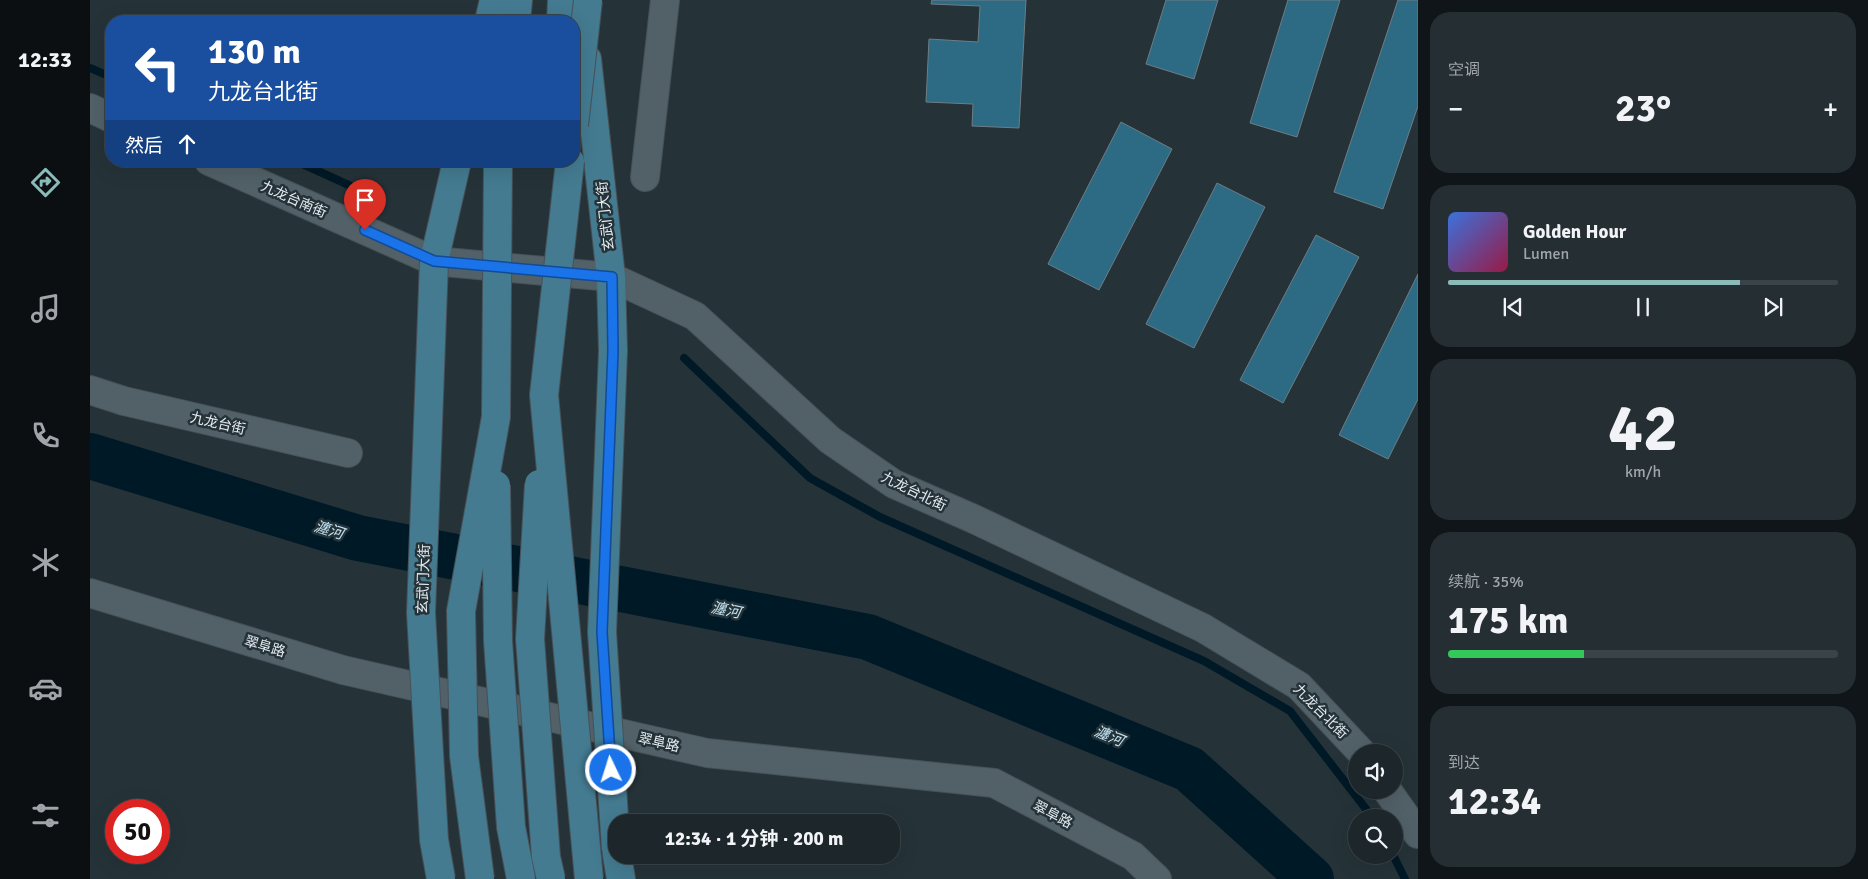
<!DOCTYPE html>
<html lang="zh">
<head>
<meta charset="utf-8">
<style>
	body { margin:0; font-family:Signika,"Noto Sans SC",sans-serif; background:#252e33; color:#f1f3f6; height:100vh; display:flex; flex-direction:column; font-size:19px; white-space:nowrap }
	* { box-sizing:border-box; margin:0 }
	p { font-size:16px; color:#a0a5a9 }
	.icon { flex:none; width:28px; height:28px; fill:none; stroke:currentColor; stroke-width:2; stroke-linecap:round; stroke-linejoin:round }
	.map { position:relative; flex:1; overflow:hidden }
	.panel { display:flex; flex-direction:column; gap:12px; padding:12px; background:#0f1518; width:450px }
	.panel>* { flex:none }
	.top-card { position:absolute; left:15px; top:15px; width:475px; height:152px; border-radius:20px; box-shadow:0 5px 20px #0002,0 0 0 1px #3a4347; background:#1a4fa0; color:#fff; overflow:hidden }
	.tools { position:absolute; left:1258px; top:744px; display:grid; gap:10px }
	.tools a { display:grid; place-items:center; width:55px; height:55px; border-radius:50%; background:#1c262b; box-shadow:0 5px 20px #0002,0 0 0 1px #3a4347; font-size:25px }
	.speed { position:absolute; left:15px; top:799px; display:flex; gap:10px; font-size:25px; font-weight:700; text-align:center }
	.speed>* { display:grid; place-content:center; width:65px; height:65px; border-radius:50%; background:#1c262b; box-shadow:0 5px 20px #0002,0 0 0 1px #3a4347; line-height:1 }
	.speed .limit { border:8px solid #d22; background:#fff; color:#111 }
	.pin { position:absolute; display:grid; place-items:center; width:42px; height:42px; color:#fff; margin:-51px -21px; border-radius:50% 50% 50% 0; rotate:-45deg; box-shadow:0 0 5px #0007 }
	.pin .icon { rotate:45deg }
	.me { position:absolute; width:55px; margin:-28px; rotate:356deg; stroke-linejoin:round; filter:drop-shadow(0 0 4px #0008) }
	.turn { display:flex; align-items:center; gap:18px; height:105px; padding:0 20px; font-size:22px }
	.turn .icon { width:65px; height:65px; stroke-width:2.5 }
	.turn b { display:block; font-size:35px; line-height:42px }
	.then { display:flex; align-items:center; height:48px; padding:0 20px; background:#0003; gap:10px; font-size:19px }
	.big { font-size:38px; font-weight:700; line-height:1.1 }
	.panel .widget { flex:1; display:flex; flex-direction:column; justify-content:center; gap:8px; min-width:0; padding:0 18px; border-radius:20px; background:#252e33 }
	.panel .dial { align-items:center; gap:0 }
	.dial b { font-size:65px; line-height:1 }
	.song { display:flex; align-items:center; gap:15px }
	.cover { width:60px; height:60px; border-radius:8px; background:linear-gradient(135deg,hsl(220 70% 55%),hsl(340 70% 35%)) }
	.played { height:5px; border-radius:2px; background:linear-gradient(90deg,#8bbbb9 75%,#3a4347 75%) }
	.keys { display:flex; justify-content:space-around; direction:ltr }
	.heat { display:flex; justify-content:space-between; align-items:center; font-size:28px; direction:ltr }
	.charge { height:8px; border-radius:4px; background:linear-gradient(90deg,#34c759 35%,#3a4347 0) }
	.trip { position:absolute; left:518px; top:814px; width:292px; height:50px; border-radius:20px; background:#1c262b; box-shadow:0 5px 20px #0002,0 0 0 1px #3a4347; font-weight:700; line-height:50px; text-align:center }
	main { display:flex; flex:1; min-height:0 }
	.tabs { display:flex; flex-direction:column; width:90px; justify-content:space-around; align-items:center; background:#0b0f11; color:#a0a5a9 }
	.tabs .icon { width:35px; height:35px }
	.tabs .on { color:#8bbbb9 }
	.tabs b { font-size:22px; color:#f1f3f6 }
	.map>svg:first-child { display:block }
	.lines { fill:none; stroke-linecap:round; stroke-linejoin:round }
	.stream { stroke:#001926; stroke-width:8 }
	.river { stroke:#001926; stroke-width:46 }
	.building { fill:#2d6a83; stroke:#6e7d85 }
	.minor-casing { stroke:#465157; stroke-width:30 }
	.major-casing { stroke:#465157; stroke-width:30 }
	.minor { stroke:#526168; stroke-width:28 }
	.major { stroke:#447b91; stroke-width:28 }
	.major-bridge-casing { stroke:#465157; stroke-width:30; stroke-linecap:butt }
	.major-bridge { stroke:#447b91; stroke-width:28 }
	.route-casing { stroke:#114b97; stroke-width:12 }
	.route { stroke:#1a73e8; stroke-width:9 }
	.labels { text-anchor:middle; stroke-width:5; stroke-linejoin:round; paint-order:stroke }
	.street-label { font-size:14px; fill:#e5edf2; stroke:#253339 }
	.water-label { font-size:15px; font-style:italic; fill:#c3e5f5; stroke:#253339 }
</style>
</head>
<body>
<main>
<nav class="tabs">
<b>12:33</b>
<svg class="icon on" aria-label="directions" viewBox="0 0 24 24"><path d="M12 3l9 9-9 9-9-9zM9 14v-3h6M13 9l2 2-2 2"/></svg>
<svg class="icon" aria-label="music" viewBox="0 0 24 24"><path d="M9 18V5l10-2v13"/><circle cx="6" cy="18" r="3"/><circle cx="16" cy="16" r="3"/></svg>
<svg class="icon" aria-label="phone" viewBox="0 0 24 24"><path d="M5 4h4l2 5-3 2q2 4 5 5l2-3 5 2v4C11 20 4 13 5 4z"/></svg>
<svg class="icon" aria-label="climate" viewBox="0 0 24 24"><path d="M12 3v18M4 7l16 10M4 17L20 7"/></svg>
<svg class="icon" aria-label="car" viewBox="0 0 24 24"><path d="M5 17H2v-5l4-1 3-4h7l3 4 3 1v5h-3M9 17h6M6 11h13"/><circle cx="7" cy="17" r="2"/><circle cx="17" cy="17" r="2"/></svg>
<svg class="icon" aria-label="filters" viewBox="0 0 24 24"><path d="M4 7h16M4 17h16"/><circle cx="9" cy="7" r="2"/><circle cx="15" cy="17" r="2"/></svg>
</nav>
<div class="map">
<svg width="1328" height="879" viewBox="0 0 1328 879">
	<rect width="100%" height="100%" fill="#253339"/>
	<g class="lines">
		<g class="stream">
			<path d="M0,68L21,77"/>
			<path d="M206,161L263,187"/>
			<path d="M594,358L720,478L790,517L1114,661L1200,711L1283,818"/>
			<path d="M1303,855L1315,879"/>
		</g>
		<path class="river" d="M0,456L268,538L778,637L1099,769L1221,879"/>
	</g>
	<g class="building">
		<path d="M842,0H936L929,128L882,126L883,104L836,102L839,39L888,42L890,6L841,4Z"/>
		<path d="M1076,0H1128L1104,79L1056,64Z"/>
		<path d="M1198,0H1250L1207,137L1160,123Z"/>
		<path d="M1308,0H1328V106L1293,209L1244,192Z"/>
		<path d="M1031,122L1082,149L1009,290L958,264Z"/>
		<path d="M1127,183L1175,207L1104,348L1056,324Z"/>
		<path d="M1226,235L1269,257L1193,403L1150,380Z"/>
		<path d="M1328,274V399L1298,459L1249,435Z"/>
	</g>
	<g class="lines">
		<g class="minor-casing">
			<g id="minor">
				<path d="M0,108L21,118"/>
				<path d="M119,161L344,261L521,277L605,316L740,440L804,484L884,519L1113,628L1209,686L1271,752"/>
				<path d="M555,177L575,0"/>
				<path d="M0,390L34,401L258,453"/>
				<path d="M0,593L253,670L617,753L904,783L1043,856L1067,879"/>
				<path d="M1297,790L1328,834"/>
			</g>
		</g>
		<g class="major-casing">
			<g id="major">
				<path d="M399,21L404,0"/>
				<path d="M426,21L428,0"/>
				<path d="M471,21L472,0"/>
				<path d="M497,59L521,277L523,351"/>
				<path d="M344,261L367,161"/>
				<path d="M527,855L531,879"/>
			</g>
		</g>
		<use href="#minor" class="minor"/>
		<use href="#major" class="major"/>
		<g class="major-bridge-casing">
			<g id="major-bridge">
				<path d="M484,125L498,0"/>
				<path d="M480,161L454,395L499,879"/>
				<path d="M344,261L331,613L344,840L351,879"/>
				<path d="M523,351L512,632L526,849"/>
				<path d="M449,484L440,639L456,857L461,879"/>
				<path d="M406,485L408,641L421,827L431,879"/>
				<path d="M390,879L374,756L371,611L406,417L408,161"/>
			</g>
		</g>
		<use href="#major-bridge" class="major-bridge"/>
	</g>
	<g class="lines">
		<g class="route-casing">
			<path id="route" d="M275,230L344,261L522,277L523,351L512,632L521,770"/>
		</g>
		<use href="#route" class="route"/>
	</g>
	<g class="labels">
		<g class="street-label">
			<text transform="translate(204 199) rotate(24)" y="5">九龙台南街</text>
			<text transform="translate(515 216) rotate(-96)" y="5">玄武门大街</text>
			<text transform="translate(128 423) rotate(13)" y="5">九龙台街</text>
			<text transform="translate(824 491) rotate(26)" y="5">九龙台北街</text>
			<text transform="translate(333 579) rotate(-88)" y="5">玄武门大街</text>
			<text transform="translate(175 646) rotate(17)" y="5">翠阜路</text>
			<text transform="translate(1231 711) rotate(45)" y="5">九龙台北街</text>
			<text transform="translate(569 742) rotate(13)" y="5">翠阜路</text>
			<text transform="translate(963 814) rotate(28)" y="5">翠阜路</text>
		</g>
		<g class="water-label">
			<text transform="translate(239 530) rotate(17)" y="5">瀍河</text>
			<text transform="translate(636 610) rotate(11)" y="5">瀍河</text>
			<text transform="translate(1019 736) rotate(22)" y="5">瀍河</text>
		</g>
	</g>
</svg>
<div class="tools">
<a><svg class="icon" aria-label="sound" viewBox="0 0 24 24"><path d="M4 9h4l5-4v14l-5-4H4zM17 9q2 3 0 6"/></svg></a>
<a><svg class="icon" aria-label="search" viewBox="0 0 24 24"><circle cx="10" cy="10" r="6"/><path d="M15 15l6 6"/></svg></a>
</div>
<div class="speed"><div class="limit">50</div></div>
<div class="pin" style="left:275px;top:230px;background:#d93025"><svg class="icon" aria-label="arrive" viewBox="0 0 24 24"><path d="M6 21V4h12l-3 4 3 4H6"/></svg></div>
<svg class="me" style="left:521px;top:770px" viewBox="-20 -20 40 40"><circle r="17" fill="#1a73e8" stroke="#fff" stroke-width="3"/><path d="M0-11L8 9 0 5-8 9z" fill="#fff"/></svg>
<div class="trip">12:34 · 1 分钟 · 200 m</div>
<div class="top-card">
<div class="turn"><svg class="icon" aria-label="left" viewBox="0 0 24 24"><path d="M17 20v-9H6M10 6l-5 5 5 5"/></svg><div><b>130 m</b>九龙台北街</div></div>
<div class="then">然后<svg class="icon" aria-label="ahead" viewBox="0 0 24 24"><path d="M12 20V5M6 11l6-6 6 6"/></svg></div>
</div>
</div>
<section class="panel">
<div class="widget"><p>空调</p>
<div class="heat"><a>−</a><b class="big">23°</b><a>+</a></div>
</div>
<div class="widget">
<div class="song"><i class="cover"></i><div><b>Golden Hour</b><p>Lumen</p></div></div>
<div class="played"></div>
<div class="keys"><svg class="icon" aria-label="previous" viewBox="0 0 24 24"><path d="M18 5L8 12l10 7zM5 5v14"/></svg><svg class="icon" aria-label="pause" viewBox="0 0 24 24"><path d="M8 5v14M16 5v14"/></svg><svg class="icon" aria-label="next" viewBox="0 0 24 24"><path d="M6 5l10 7-10 7zM19 5v14"/></svg></div>
</div>
<div class="widget dial"><b>42</b><p>km/h</p></div>
<div class="widget"><p>续航 · 35%</p><b class="big">175 km</b><div class="charge"></div></div>
<div class="widget"><p>到达</p><b class="big">12:34</b></div>
</section>
</main>
</body>
</html>
